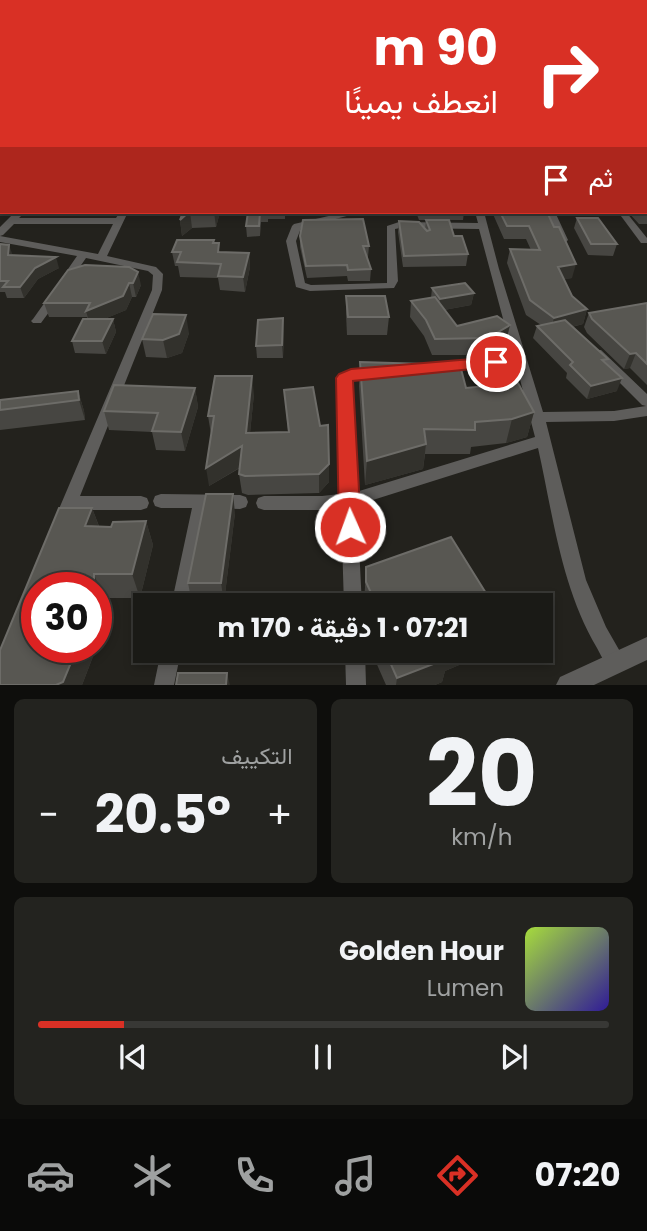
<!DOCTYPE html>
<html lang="ar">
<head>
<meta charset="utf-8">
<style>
	body { margin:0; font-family:Poppins,Vazirmatn,sans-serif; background:#23231f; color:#f1f3f6; direction:rtl; height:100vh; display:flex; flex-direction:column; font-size:26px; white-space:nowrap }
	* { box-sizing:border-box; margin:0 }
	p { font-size:23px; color:#9fa1a1 }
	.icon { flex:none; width:38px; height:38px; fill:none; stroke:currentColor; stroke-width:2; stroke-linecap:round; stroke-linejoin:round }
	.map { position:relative; height:685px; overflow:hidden; direction:ltr }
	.sheet { display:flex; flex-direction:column; gap:14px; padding:14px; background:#0e0e0c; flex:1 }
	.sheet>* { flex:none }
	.banner { position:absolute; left:0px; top:0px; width:648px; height:214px; box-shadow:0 4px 10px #0003,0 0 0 2px #383835; direction:rtl; background:#d93025; color:#fff; overflow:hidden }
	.speed { position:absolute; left:21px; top:572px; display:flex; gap:14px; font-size:35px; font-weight:700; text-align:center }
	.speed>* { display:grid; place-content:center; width:91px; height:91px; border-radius:50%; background:#1a1a16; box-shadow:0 4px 10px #0003,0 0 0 2px #383835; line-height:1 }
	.speed .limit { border:10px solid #d22; background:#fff; color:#111 }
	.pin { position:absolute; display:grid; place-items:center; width:60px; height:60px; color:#fff; margin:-30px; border:4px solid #fff; border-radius:50%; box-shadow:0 2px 7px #0007 }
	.me { position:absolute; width:77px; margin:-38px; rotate:358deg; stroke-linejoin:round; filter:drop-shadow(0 0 5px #0008) }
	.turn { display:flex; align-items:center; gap:24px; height:147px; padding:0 35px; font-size:32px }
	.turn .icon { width:91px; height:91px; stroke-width:2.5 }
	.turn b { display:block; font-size:49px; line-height:60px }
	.then { display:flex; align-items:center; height:66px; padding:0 35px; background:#0003; gap:14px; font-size:26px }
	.big { font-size:52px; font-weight:700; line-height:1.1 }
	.sheet .card { flex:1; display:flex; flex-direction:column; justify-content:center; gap:10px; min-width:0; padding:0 24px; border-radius:10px; background:#23231f }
	.sheet .dial { align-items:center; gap:0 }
	.dial b { font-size:91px; line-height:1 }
	.song { display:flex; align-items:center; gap:21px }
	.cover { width:84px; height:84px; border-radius:10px; background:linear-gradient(135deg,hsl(80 70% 55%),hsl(250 70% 35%)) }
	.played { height:7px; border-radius:4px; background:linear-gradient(90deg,#d93025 15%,#383835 15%) }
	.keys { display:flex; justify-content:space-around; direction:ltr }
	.heat { display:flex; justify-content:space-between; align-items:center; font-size:38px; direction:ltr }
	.sheet .tiles { flex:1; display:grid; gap:14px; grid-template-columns:1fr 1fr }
	.card:last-child { grid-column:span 2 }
	.trip { position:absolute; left:133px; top:593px; width:420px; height:70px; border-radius:0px; background:#1a1a16; box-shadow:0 4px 10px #0003,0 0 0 2px #383835; font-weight:700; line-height:70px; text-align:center; direction:rtl }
	.tabs { display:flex; height:112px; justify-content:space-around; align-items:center; background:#0a0a09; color:#9fa1a1 }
	.tabs .icon { width:49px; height:49px }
	.tabs .active { color:#d93025 }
	.tabs b { font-size:32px; color:#f1f3f6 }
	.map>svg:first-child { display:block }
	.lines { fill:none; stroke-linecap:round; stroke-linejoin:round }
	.minor { fill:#5e5d5b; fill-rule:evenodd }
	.tertiary { fill:#5e5d5b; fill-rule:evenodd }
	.wall { fill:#474642 }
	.shaded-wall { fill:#32312c }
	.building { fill:#585752; stroke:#6d6c68; stroke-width:2 }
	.route { fill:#d93025; stroke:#8d1f18; stroke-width:2 }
</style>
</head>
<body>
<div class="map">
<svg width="647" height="685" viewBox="0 0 647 685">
	<rect width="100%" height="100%" fill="#23221d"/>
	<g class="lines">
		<g class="minor">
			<path d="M2,85V89L0,90V86Z"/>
			<rect x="0" y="139" width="2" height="4"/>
			<rect x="646" y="150" width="1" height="4"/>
			<rect x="0" y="153" width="2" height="5"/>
			<path d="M15,212H25L19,218H116L120,212H128L107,256L156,267L163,274L162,290L80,496H141L147,498L149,503L147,508L141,510H75L67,528L61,530L55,528L53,523L152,290L153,275L148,271L86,258L68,284H60L59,282L77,256L0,242V236L98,254L113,224H14L3,235L0,236V227Z"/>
			<path d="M346,212H362L301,228L296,241L305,283L311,285L387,283V226L399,222L478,223L475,212H484L499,269L543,412L614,411L646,406L642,405L593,356L591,353L593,350H601L647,394V416L614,421L546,422L586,580L606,627L626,662L623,669L616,672C606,668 602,657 597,648C561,587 553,515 538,448L357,505L362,606H344L341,507L322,510H264L258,508L256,503L258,498L264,496H322L340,494L337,383L340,375C351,369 372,365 382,373L375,377L351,380L356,492L535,437L516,364L445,370L439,366L445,362L513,356L479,229L400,228L395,229L398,281L394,288L310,291L296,287L286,241L292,226L294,224Z"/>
			<path d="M546,212H555L568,240L566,242L563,243L558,240Z"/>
			<path d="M618,212H626L647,238V243H641Z"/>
			<path d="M54,294L60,297L41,323H33L31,321L33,319L50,295Z"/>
			<path d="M161,494L240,495L246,497L248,502L246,507L240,509L208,508L189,606H171L192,508H161L155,506L153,501L155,496Z"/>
			<path d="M161,651H181L174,685H154Z"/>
			<path d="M345,651H365L366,685H346Z"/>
		</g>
		<path class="tertiary" d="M647,637V660L594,685H556L560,677Z"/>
	</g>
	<g class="wall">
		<rect x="646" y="82" width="1" height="43"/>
		<rect x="0" y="102" width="2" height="35"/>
		<path d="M647,196V224H639L628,212H646Z"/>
		<path d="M79,212H99L97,215H80Z"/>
		<path d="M183,212H220L216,227L192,228L182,236L180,220Z"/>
		<path d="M248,212H285V219H268V222H261L260,236L247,237L246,226Z"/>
		<path d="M416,212H464L463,220H419Z"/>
		<path d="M492,212H547L572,278L564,279L572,296L587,309L583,324L572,327L606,364L617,391L587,399L566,378L567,373L533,338L537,326L541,325L526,315L507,263L510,249L531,250L526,239H504Z"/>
		<path d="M577,218L617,244L613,256L588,255L574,228Z"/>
		<path d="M426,220L454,236L468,254L466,266L403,267L398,232L399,221L425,229Z"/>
		<path d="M300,236L369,246L368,257H367L371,269L370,281H348L347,276L307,278L300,247Z"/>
		<path d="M214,243L220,252L249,253L250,267L245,292L220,290L218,278L180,277L178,266H175L172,252Z"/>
		<path d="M0,244L13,255L59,268L38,279L24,298H7L5,292H0Z"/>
		<path d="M68,270L141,285L136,297H132L126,310L104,319H113L116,332L106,354L75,353L72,341L88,319L87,317H49L44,303Z"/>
		<path d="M432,288L474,293L471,305L444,310L457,326L510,325L506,341L484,355H432L424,336L410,317L411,301L431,298Z"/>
		<path d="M346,296L389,317L387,335H347L346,314Z"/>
		<path d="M647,303V385L630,368L624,369L587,333L584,327L589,313Z"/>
		<path d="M284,330L283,358H257L256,346Z"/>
		<path d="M189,333L182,353L167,358L146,357L142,339Z"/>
		<path d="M360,362L466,388L534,412L527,437L506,443L471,447L470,454H425L423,469L365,485L359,386Z"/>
		<path d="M195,388L198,407L185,451L156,450L152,432L109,430L104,411Z"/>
		<path d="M284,390L320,426L329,464V482L319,493L248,495L242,493L239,474L240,468L209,486L211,434L208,416L254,394L250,433L288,432Z"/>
		<path d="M78,391L84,411L85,420L0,430V400Z"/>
		<path d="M92,508L99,526L111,527L146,521L153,545L140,598H103L104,628L82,685H0Z"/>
		<path d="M235,513L224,602L192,603L188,583Z"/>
		<path d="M366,567L494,606H364Z"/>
		<path d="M371,651H492L445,671L442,682L435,685H386Z"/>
	</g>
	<g class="shaded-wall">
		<path d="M190,212L192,228L182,236L180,220Z"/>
		<path d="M214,212H220L216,227Z"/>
		<path d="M9,245L13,256L8,255Z"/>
		<path d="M249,253L250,267L245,292L243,277Z"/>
		<path d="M56,257L59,268L38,279L24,298L20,287L35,268Z"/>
		<path d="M576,264L572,278L554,281L558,267Z"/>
		<path d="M138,272L141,285L136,297L133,283Z"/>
		<path d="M129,283L132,297L126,310L90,325L86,311Z"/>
		<path d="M474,293L471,305L438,311L440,299Z"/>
		<path d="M587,309L583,324L550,332L554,318Z"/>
		<path d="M186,315L189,333L182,353L167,358L163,340Z"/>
		<path d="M283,318L284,330L283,358L282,345Z"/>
		<path d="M113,319L116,332L106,354L102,341Z"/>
		<path d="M510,325L506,341L484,355L488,338Z"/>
		<path d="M636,353L630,368L624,369L630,354Z"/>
		<path d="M252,376L254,394L248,452L246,433Z"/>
		<path d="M622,378L617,391L587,399L591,386Z"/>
		<path d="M195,388L198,407L185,451L181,432Z"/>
		<path d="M78,391L84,411L85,420L79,400Z"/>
		<path d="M534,412L527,437L506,443L512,419Z"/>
		<path d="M426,444L423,469L365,485L367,461Z"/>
		<path d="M242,446L244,465L209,486L206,468Z"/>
		<path d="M329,464V482L319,493V474Z"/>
		<path d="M233,494L235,513L224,602L221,583Z"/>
		<path d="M92,508L101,532L85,526Z"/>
		<path d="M146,521L153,545L140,598L132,574Z"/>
		<path d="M94,574L103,598L104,628L82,685H56L77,648H96V588H94Z"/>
		<path d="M444,651H492L445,671L442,682L435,685H396L397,678Z"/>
		<path d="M227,673L230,685H226Z"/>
	</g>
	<g class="building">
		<rect x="646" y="82" width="1" height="30"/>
		<rect x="0" y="102" width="2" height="9"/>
		<path d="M2,114V128H0V116Z"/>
		<path d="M646,194L647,196V213H643L641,212H646Z"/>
		<path d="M183,212H189L180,220Z"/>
		<path d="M248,212H260L259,226H246Z"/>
		<path d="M500,212H547L554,227H559L576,264L558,267L572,296L587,309L554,318L530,300L510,249L540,250L529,226H507Z"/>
		<path d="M577,218H598L617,244H591Z"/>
		<path d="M363,219L369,246H363L371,269L348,270L347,265L306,266L300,236L303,220Z"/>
		<path d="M426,220H449L454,236H462L468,254L404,256L399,221L419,222L427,231L430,230Z"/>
		<path d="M177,240H214L213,243H219L218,252L249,253L243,277L218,276L221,264L177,262L181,252H172Z"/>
		<path d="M0,244L9,245L8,255L56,257L35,268L20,287H3L8,281H0Z"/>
		<path d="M85,265L129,267L138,272L133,283H129L123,296L86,311L90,303H44L68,270Z"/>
		<path d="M465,283L474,293L440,299L432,288Z"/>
		<path d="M346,296H385L389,317H348Z"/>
		<path d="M435,297L457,326L497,316L510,325L488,338L435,339L426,320L411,301Z"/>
		<path d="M647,303V364L636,353L630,354L592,319L589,313Z"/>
		<path d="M153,314L186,315L179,334L163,340L142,339Z"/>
		<path d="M283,318L282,345L256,346L258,320Z"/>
		<path d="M83,319H113L102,341H72Z"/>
		<path d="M565,320L608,359L602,360L622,378L591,386L570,365L573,362L537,326Z"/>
		<path d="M360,362L460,365L466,388L518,383L534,412L512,419L475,422V430L424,429L426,444L367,461Z"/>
		<path d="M215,376H252L246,433L289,432L284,390L313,387L320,426L328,425L329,464L319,474L245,476L239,474L242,446L206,468L214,416H208Z"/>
		<path d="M114,385L195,388L181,432L152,431L158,413L104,411Z"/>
		<path d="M78,391L79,400L0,410V400Z"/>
		<path d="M206,494H233L221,583H188Z"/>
		<path d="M59,508H92L85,526L111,527L113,522L146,521L132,574H94V588H37V648H77L63,682L56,685H0V650Z"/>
		<path d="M451,537L494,606H377L366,582V567Z"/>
		<path d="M385,651H445L449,658L397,678Z"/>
		<path d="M178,673H227L226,685H176Z"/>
	</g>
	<linearGradient id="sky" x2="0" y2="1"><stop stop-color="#131310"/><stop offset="0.46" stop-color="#3f444c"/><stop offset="1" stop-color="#3f444c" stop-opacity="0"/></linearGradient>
	<rect width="647" height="178" fill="url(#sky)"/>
	<path class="route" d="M496,357L504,362L502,366L353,381L361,527L357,533L350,536L342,533L339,527L336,378L339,374L351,369Z"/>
</svg>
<div class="speed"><div class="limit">30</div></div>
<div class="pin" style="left:496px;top:362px;background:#d93025"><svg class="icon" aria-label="arrive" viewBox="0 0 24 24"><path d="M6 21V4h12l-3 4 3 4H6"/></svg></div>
<svg class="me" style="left:350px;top:527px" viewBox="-20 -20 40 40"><circle r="17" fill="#d93025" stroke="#fff" stroke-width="3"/><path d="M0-11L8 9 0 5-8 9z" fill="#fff"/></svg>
<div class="trip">07:21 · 1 دقيقة · 170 m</div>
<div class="banner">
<div class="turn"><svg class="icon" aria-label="right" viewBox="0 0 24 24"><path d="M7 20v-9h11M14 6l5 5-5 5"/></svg><div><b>90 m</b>انعطف يمينًا</div></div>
<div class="then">ثم<svg class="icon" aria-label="arrive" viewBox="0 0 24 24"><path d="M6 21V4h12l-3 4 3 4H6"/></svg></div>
</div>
</div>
<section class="sheet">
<div class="tiles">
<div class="card dial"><b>20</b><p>km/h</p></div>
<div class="card"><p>التكييف</p>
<div class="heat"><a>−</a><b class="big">20.5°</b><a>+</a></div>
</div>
<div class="card">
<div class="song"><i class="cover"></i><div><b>Golden Hour</b><p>Lumen</p></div></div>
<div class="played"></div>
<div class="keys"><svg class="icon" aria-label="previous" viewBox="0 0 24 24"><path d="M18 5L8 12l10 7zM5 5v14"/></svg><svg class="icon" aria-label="pause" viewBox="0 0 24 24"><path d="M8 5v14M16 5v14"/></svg><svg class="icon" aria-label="next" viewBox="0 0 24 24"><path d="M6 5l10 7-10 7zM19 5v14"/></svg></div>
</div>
</div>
</section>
<nav class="tabs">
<b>07:20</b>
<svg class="icon active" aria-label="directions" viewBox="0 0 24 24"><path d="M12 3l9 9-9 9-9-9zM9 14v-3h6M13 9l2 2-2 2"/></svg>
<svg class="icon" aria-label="music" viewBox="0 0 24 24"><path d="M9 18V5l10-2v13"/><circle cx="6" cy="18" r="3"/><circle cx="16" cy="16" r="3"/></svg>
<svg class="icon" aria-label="phone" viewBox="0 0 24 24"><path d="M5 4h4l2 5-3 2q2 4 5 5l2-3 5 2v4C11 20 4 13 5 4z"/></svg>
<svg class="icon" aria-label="climate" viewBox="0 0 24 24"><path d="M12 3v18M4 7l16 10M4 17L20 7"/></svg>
<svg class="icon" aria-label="car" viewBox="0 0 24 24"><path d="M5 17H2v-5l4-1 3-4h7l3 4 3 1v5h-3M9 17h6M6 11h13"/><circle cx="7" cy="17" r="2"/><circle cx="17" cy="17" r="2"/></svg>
</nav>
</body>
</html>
